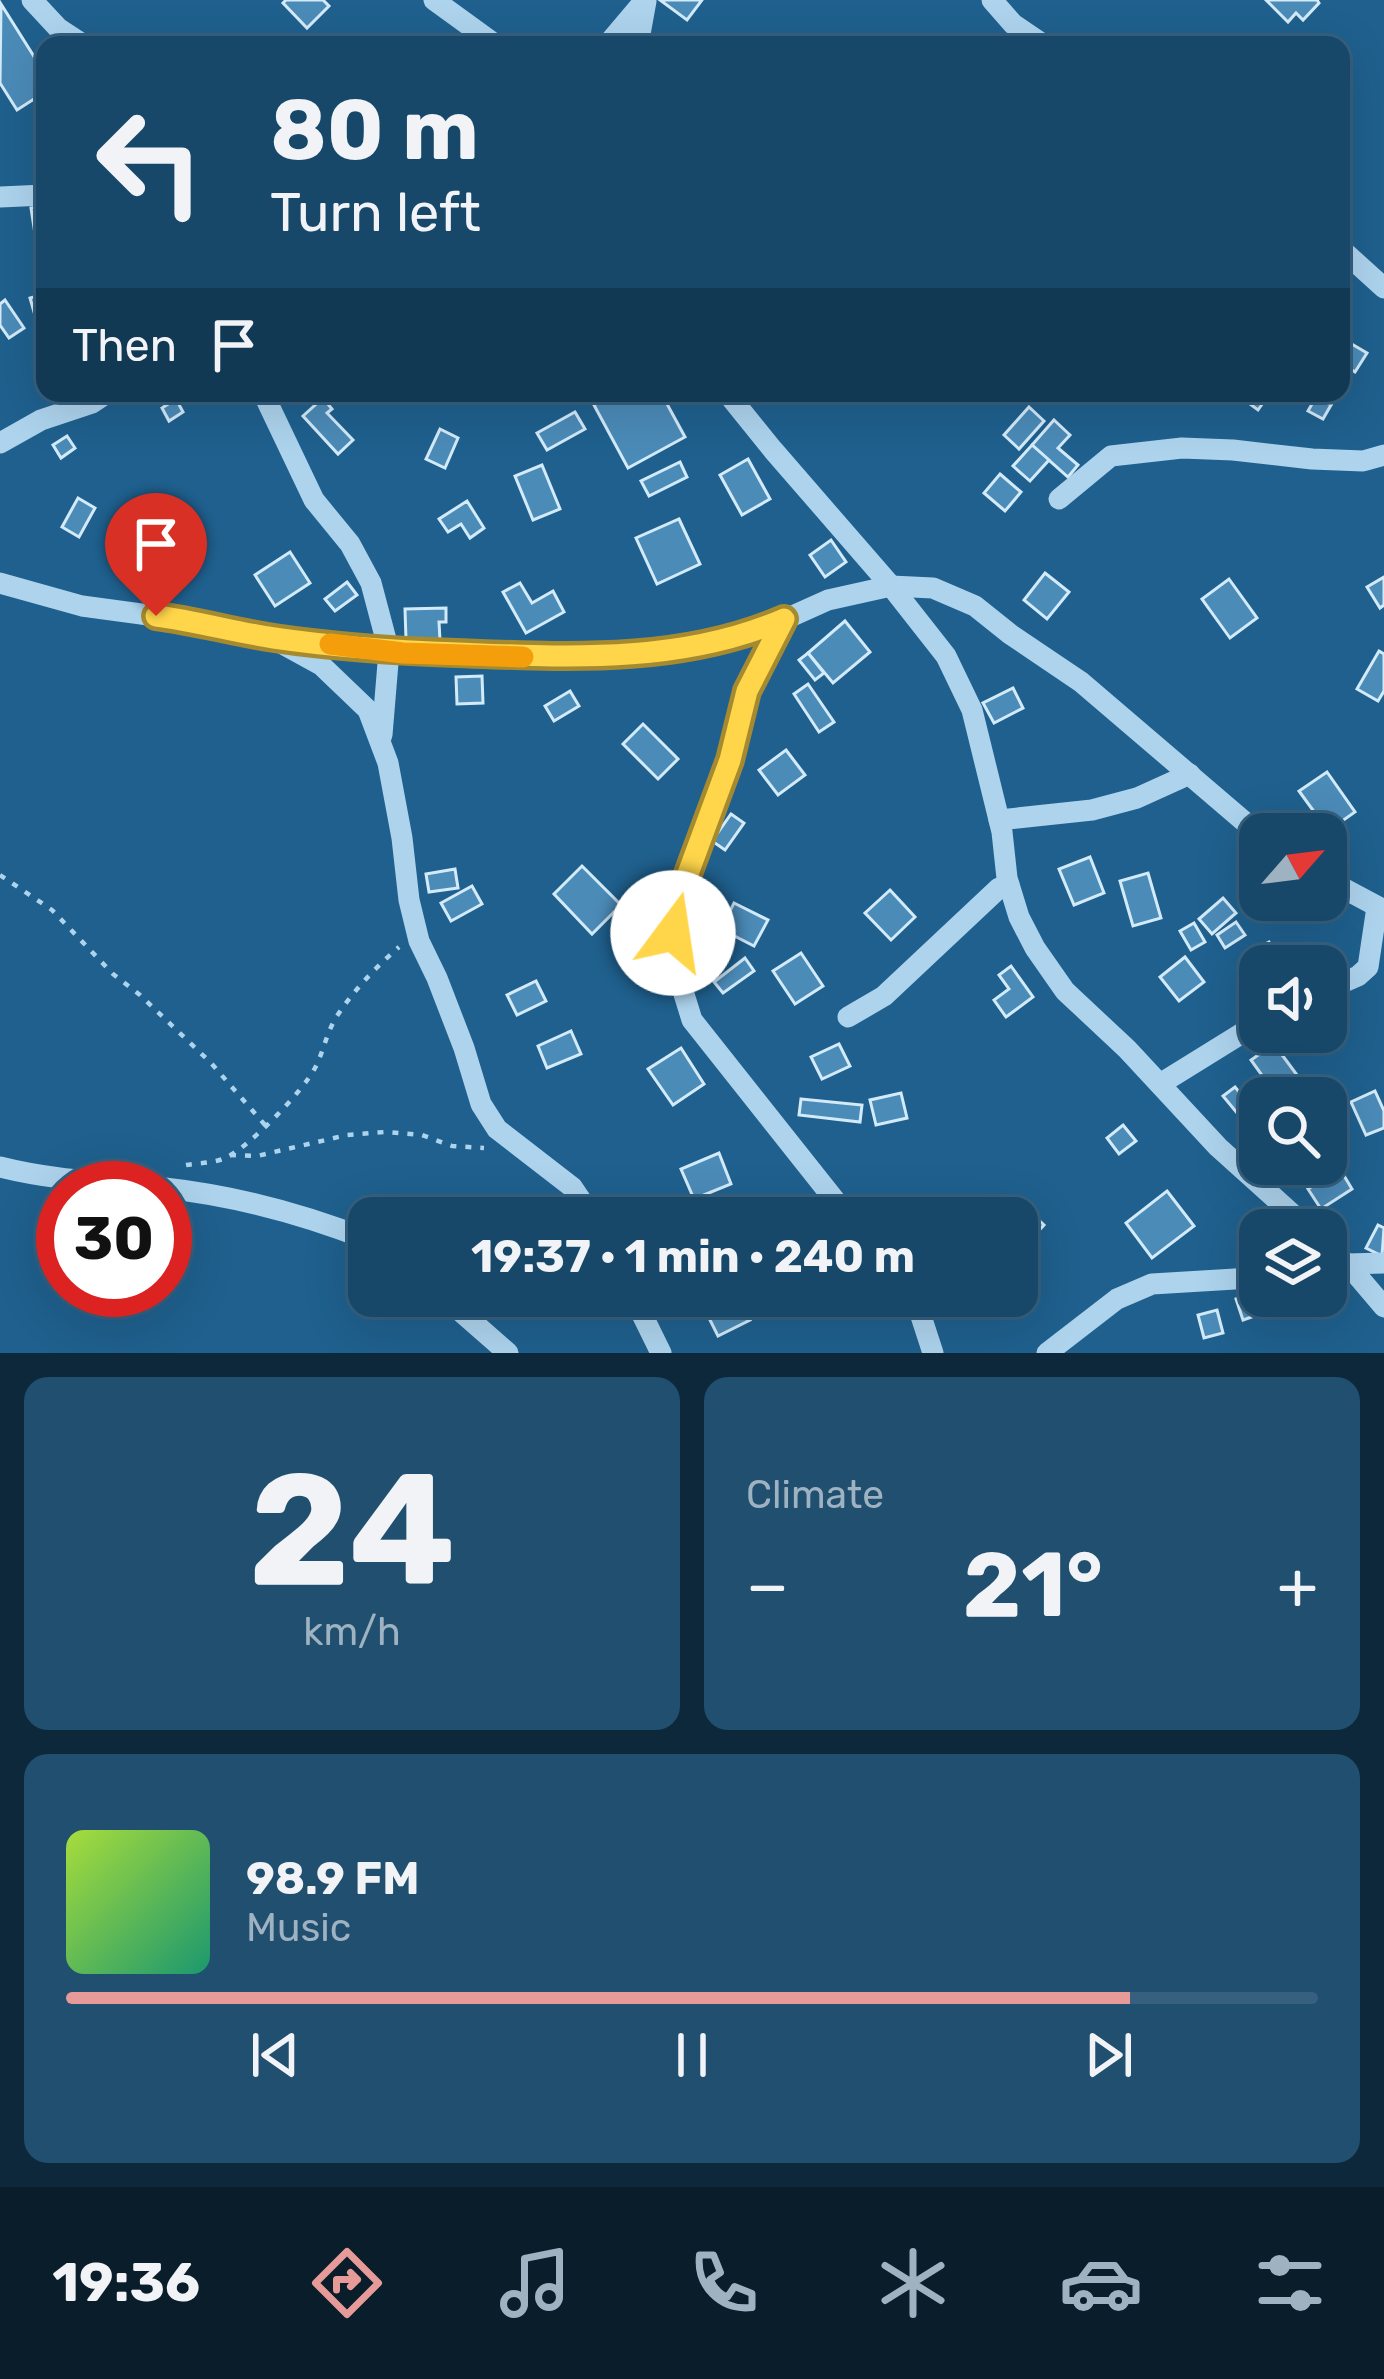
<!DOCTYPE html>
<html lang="en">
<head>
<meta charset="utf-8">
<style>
	body { margin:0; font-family:Rubik,sans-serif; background:#204f70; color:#f1f3f6; height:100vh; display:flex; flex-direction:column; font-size:45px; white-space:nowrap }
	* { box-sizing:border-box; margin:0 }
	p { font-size:39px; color:#9eb2c1 }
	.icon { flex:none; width:66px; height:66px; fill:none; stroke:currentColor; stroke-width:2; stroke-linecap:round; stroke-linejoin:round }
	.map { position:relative; height:1353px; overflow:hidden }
	.side { display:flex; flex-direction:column; gap:24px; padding:24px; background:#0d283a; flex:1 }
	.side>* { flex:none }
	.banner { position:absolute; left:36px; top:36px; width:1314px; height:366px; border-radius:24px; box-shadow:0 12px 48px #0002,0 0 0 3px #36607e; background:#17486a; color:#f1f3f6; overflow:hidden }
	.needle { width:78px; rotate:62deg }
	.controls { position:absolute; left:1239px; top:813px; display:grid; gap:24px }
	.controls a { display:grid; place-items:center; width:108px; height:108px; border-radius:24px; background:#17486a; box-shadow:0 12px 48px #0002,0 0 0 3px #36607e; font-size:60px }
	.speed { position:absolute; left:36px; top:1161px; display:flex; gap:24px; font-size:60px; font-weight:700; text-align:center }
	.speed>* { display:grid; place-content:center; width:156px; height:156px; border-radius:50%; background:#17486a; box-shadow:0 12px 48px #0002,0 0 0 3px #36607e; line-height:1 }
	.speed .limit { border:18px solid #d22; background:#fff; color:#111 }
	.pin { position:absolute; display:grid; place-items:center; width:102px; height:102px; color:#fff; margin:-123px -51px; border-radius:50% 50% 50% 0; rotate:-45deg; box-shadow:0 0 12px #0007 }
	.pin .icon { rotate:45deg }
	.me { position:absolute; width:132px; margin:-66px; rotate:14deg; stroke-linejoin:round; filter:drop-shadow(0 0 9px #0008) }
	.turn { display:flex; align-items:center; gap:42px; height:252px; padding:0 36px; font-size:54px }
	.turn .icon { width:156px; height:156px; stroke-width:2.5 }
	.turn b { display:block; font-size:84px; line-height:102px }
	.then { display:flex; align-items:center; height:114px; padding:0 36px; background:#0003; gap:24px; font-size:45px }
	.big { font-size:90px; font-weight:700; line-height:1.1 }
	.side .tile { flex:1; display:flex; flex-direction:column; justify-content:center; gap:18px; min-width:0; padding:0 42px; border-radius:24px; background:#204f70 }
	.side .dial { align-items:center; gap:0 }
	.dial b { font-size:156px; line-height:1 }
	.song { display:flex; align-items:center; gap:36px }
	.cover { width:144px; height:144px; border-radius:18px; background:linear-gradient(135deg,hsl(80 70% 55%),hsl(160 70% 35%)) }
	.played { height:12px; border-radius:6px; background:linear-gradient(90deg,#e69b98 85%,#36607e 85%) }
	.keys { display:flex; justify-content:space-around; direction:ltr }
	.heat { display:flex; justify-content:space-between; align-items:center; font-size:66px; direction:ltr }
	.side .tiles { flex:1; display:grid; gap:24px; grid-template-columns:1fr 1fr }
	.tile:last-child { grid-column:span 2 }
	.trip { position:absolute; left:348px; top:1197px; width:690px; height:120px; border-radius:24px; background:#17486a; box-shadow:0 12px 48px #0002,0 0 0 3px #36607e; font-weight:700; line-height:120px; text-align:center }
	.dock { display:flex; height:192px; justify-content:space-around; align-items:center; background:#091d2a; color:#9eb2c1 }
	.dock .icon { width:84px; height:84px }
	.dock .on { color:#e69b98 }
	.dock b { font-size:54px; color:#f1f3f6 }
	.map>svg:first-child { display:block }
	.building { fill:#4b8bb8; stroke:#d3eaf9; stroke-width:3 }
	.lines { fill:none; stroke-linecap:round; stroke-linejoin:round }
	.path { stroke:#add3ed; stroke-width:4.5; stroke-dasharray:6 9; stroke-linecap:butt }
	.minor { stroke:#add3ed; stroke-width:21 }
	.route-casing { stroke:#a68a30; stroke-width:30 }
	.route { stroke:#ffd54a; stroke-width:21 }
	.slow { stroke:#f59e0b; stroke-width:21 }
</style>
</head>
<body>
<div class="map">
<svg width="1384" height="1353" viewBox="0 0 1384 1353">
	<rect width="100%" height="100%" fill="#1f608e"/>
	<g class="building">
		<path d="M286,0H323L329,6L307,28L283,3Z"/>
		<path d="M660,0H702L687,20Z"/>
		<path d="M1266,0H1317L1319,3L1303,20L1296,13L1288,22Z"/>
		<path d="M1,4L45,74V92L17,110L0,83Z"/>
		<path d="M45,206V232L35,234L31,208Z"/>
		<path d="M45,294V331L40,333L30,298Z"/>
		<path d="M5,300L24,328L9,338L0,325V304Z"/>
		<path d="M1350,343L1367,353L1355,372L1341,363V356Z"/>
		<path d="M616,393H671L674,399L667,404L685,437L628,468L594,405Z"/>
		<path d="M1235,393H1270L1258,410Z"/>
		<path d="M1316,397L1331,405L1323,419L1308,411Z"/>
		<path d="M323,398L332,409L327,413L353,440L338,454L303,416Z"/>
		<path d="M176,399L183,412L169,421L162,408Z"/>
		<path d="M1029,407L1044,421L1019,449L1004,435Z"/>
		<path d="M575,412L585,429L547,450L537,433Z"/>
		<path d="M1054,420L1070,435L1058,448L1078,465L1068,477L1032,445Z"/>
		<path d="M440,429L458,438L445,468L426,459Z"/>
		<path d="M67,436L75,448L61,458L53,445Z"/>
		<path d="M1032,445L1049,460L1030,481L1013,466Z"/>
		<path d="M748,459L770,499L742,515L720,475Z"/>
		<path d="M680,462L687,477L649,496L641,481Z"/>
		<path d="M542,465L560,509L533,520L515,476Z"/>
		<path d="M1000,474L1021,492L1005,511L984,493Z"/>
		<path d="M78,498L95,508L79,537L62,527Z"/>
		<path d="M467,501L484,528L470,538L461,524L448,532L439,519Z"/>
		<path d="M679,519L700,564L657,584L636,538Z"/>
		<path d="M831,540L846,562L825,577L810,555Z"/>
		<path d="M290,552L310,583L275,606L255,575Z"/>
		<path d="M1045,573L1069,592L1047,619L1024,600Z"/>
		<path d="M1384,577V605L1380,608L1367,587Z"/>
		<path d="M1229,579L1257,618L1230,638L1202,599Z"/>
		<path d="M347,582L357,595L335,611L325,599Z"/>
		<path d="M520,583L532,603L553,591L564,612L526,633L503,592Z"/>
		<path d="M446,608V622H439L440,640H406L405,609Z"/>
		<path d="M845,621L870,652L833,683L808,653Z"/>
		<path d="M1379,651L1384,654V691L1378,701L1357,689Z"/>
		<path d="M808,653L824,673L815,680L799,660Z"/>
		<path d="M482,676L483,703L457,704L456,677Z"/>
		<path d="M808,684L834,722L819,732L794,694Z"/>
		<path d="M1013,688L1023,708L994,723L983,703Z"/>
		<path d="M570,691L579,706L554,721L545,706Z"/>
		<path d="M643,724L678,759L658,779L623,744Z"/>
		<path d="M786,750L805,775L778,795L759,770Z"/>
		<path d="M1327,772L1355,812L1328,831L1299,791Z"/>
		<path d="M731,814L744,823L725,850L712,841Z"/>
		<path d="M1090,857L1104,893L1074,905L1059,869Z"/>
		<path d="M582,866L621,905L592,934L554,894Z"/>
		<path d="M455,869L458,888L429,892L426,874Z"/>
		<path d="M1148,873L1161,918L1133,926L1120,881Z"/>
		<path d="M472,886L482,904L451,921L441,903Z"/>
		<path d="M890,890L915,917L891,940L865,913Z"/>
		<path d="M1223,898L1236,913L1212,934L1199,919Z"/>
		<path d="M734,903L768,920L754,946L721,929Z"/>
		<path d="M1236,922L1245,935L1225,948L1217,935Z"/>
		<path d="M1194,923L1205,942L1191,950L1180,931Z"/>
		<path d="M1269,942L1282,966H1265L1256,949Z"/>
		<path d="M801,953L823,986L795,1004L773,971Z"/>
		<path d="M1185,957L1204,982L1179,1001L1160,977Z"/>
		<path d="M745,958L754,971L723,993L714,982Z"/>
		<path d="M1011,966L1033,997L1006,1017L994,1000L1009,989L999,975Z"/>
		<path d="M536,981L546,1001L517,1015L507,995Z"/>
		<path d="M571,1031L581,1054L547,1068L538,1046Z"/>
		<path d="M839,1044L850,1066L822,1079L811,1057Z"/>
		<path d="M1274,1044L1297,1075L1274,1092L1251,1060Z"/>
		<path d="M681,1048L704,1084L673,1105L648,1069Z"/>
		<path d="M1235,1087L1259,1116L1247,1125L1223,1096Z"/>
		<path d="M1375,1091L1384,1111V1128L1366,1135L1351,1102Z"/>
		<path d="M901,1093L907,1118L876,1125L870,1100Z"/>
		<path d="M801,1099L862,1105L860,1122L799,1115Z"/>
		<path d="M1123,1125L1136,1141L1119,1154L1107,1138Z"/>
		<path d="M719,1153L731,1184L694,1199L681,1169Z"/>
		<path d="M1340,1169L1352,1189L1321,1209L1308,1189Z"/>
		<path d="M1167,1191L1194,1226L1152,1258L1126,1223Z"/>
		<path d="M1022,1204L1044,1225L1017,1254V1218H1009Z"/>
		<path d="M1378,1225L1384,1228L1382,1256L1366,1248Z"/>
		<path d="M1254,1292L1263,1313L1243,1320L1236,1299Z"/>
		<path d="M698,1296H738L750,1320L718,1336Z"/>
		<path d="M1217,1310L1223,1333L1204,1338L1198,1315Z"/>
	</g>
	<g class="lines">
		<g class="path">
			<path d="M0,875L52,910L113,974L140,995L211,1063L265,1125"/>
			<path d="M230,1155L257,1156L347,1135L385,1132L422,1135L452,1146L484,1148"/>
			<path d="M186,1165C198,1163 212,1163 223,1159C248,1149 303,1091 315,1068C324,1051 326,1033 337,1016C354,990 376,967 399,947"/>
		</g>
		<g class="minor">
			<path d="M32,0L58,28L84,45"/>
			<path d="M434,0L496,45"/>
			<path d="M992,0L1013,24L1044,45"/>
			<path d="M607,45L645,0"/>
			<path d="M638,45L646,1"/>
			<path d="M0,197L45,195"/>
			<path d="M1341,249L1384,288"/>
			<path d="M263,393L314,500L350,544L371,583L389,651L382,735"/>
			<path d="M727,393L773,450L891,586L946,656L972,710L1002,832L1007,878L1019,917L1035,948L1065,991L1127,1049L1218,1147L1310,1230"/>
			<path d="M0,443L41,420L92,403L107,393"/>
			<path d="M1059,499L1111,456L1182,448L1233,450L1312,459L1363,461L1384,455"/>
			<path d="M0,583L82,606L193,621L270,637L321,665L368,710L388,763L402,838L409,900L419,941L437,978L464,1048L481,1104L497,1129L572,1187L593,1218"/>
			<path d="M784,619L747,691L729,760L679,898L673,933L675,965L692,1020L849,1218"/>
			<path d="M270,637L403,653L538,658L655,653L718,641L770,626L828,600L891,586L933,588L975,606L1010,634L1081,682L1260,835"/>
			<path d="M999,820L1092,810L1137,798L1190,774"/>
			<path d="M1326,879L1384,910"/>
			<path d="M1326,990L1358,976L1368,967L1377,907"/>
			<path d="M848,1017L884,996L999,888L1009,885"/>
			<path d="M1160,1084L1260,1022"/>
			<path d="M0,1167C55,1181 109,1182 164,1188"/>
			<path d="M165,1188C236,1196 303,1214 369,1240"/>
			<path d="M1326,1245L1350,1267L1384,1307"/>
			<path d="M1347,1264L1384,1263"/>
			<path d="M443,1296L508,1353"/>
			<path d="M633,1296L661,1353"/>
			<path d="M907,1296L919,1310L933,1353"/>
			<path d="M1047,1353L1117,1299L1152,1284L1235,1279L1260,1275"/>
		</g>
	</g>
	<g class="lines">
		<g class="route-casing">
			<path id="route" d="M156,616C196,621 234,632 274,638C335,647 396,651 457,653C567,657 681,664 784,619L747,691L730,760L679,898L673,933"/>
		</g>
		<use href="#route" class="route"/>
		<path class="slow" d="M330,644L403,653L523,657"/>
	</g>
</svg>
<div class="controls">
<a><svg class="needle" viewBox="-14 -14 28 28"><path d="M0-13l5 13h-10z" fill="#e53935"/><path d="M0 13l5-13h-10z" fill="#9eb2c1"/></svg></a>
<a><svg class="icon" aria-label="sound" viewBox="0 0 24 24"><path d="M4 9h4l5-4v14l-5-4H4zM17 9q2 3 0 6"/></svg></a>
<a><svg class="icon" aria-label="search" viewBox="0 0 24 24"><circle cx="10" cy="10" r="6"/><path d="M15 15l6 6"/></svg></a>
<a><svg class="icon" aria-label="layers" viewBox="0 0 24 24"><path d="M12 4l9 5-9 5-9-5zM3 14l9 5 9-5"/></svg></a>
</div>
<div class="speed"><div class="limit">30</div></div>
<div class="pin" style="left:156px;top:616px;background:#d93025"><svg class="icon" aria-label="arrive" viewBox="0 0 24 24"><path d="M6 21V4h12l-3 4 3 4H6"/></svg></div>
<svg class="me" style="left:673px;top:933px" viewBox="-20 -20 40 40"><circle r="19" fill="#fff"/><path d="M0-13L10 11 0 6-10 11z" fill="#ffd54a"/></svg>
<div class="trip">19:37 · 1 min · 240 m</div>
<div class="banner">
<div class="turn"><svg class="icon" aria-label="left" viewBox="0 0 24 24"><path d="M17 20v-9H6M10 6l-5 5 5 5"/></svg><div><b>80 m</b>Turn left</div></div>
<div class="then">Then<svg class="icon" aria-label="arrive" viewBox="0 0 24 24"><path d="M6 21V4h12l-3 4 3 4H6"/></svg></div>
</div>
</div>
<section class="side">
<div class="tiles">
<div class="tile dial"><b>24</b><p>km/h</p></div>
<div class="tile"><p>Climate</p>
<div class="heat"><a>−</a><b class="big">21°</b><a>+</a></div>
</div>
<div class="tile">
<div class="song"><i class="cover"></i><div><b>98.9 FM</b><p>Music</p></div></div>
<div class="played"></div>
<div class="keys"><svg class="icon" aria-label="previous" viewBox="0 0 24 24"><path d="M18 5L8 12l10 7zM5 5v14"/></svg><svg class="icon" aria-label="pause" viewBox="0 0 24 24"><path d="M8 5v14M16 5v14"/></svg><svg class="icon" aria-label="next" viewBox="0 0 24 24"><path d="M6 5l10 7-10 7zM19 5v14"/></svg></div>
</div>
</div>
</section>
<nav class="dock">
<b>19:36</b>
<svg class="icon on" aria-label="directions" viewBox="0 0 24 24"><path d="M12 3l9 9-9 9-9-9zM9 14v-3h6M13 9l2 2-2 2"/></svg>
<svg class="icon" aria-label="music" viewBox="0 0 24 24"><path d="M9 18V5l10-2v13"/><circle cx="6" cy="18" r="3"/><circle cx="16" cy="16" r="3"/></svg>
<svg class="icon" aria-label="phone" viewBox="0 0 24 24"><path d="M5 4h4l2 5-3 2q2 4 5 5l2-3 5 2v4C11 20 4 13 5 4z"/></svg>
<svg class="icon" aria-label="climate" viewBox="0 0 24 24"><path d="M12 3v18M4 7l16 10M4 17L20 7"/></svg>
<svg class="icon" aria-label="car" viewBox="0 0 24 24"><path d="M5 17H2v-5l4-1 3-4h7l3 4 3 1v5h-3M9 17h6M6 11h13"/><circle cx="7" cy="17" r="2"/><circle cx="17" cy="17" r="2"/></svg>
<svg class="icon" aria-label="filters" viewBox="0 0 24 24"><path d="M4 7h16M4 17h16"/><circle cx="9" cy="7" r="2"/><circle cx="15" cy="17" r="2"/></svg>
</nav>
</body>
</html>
